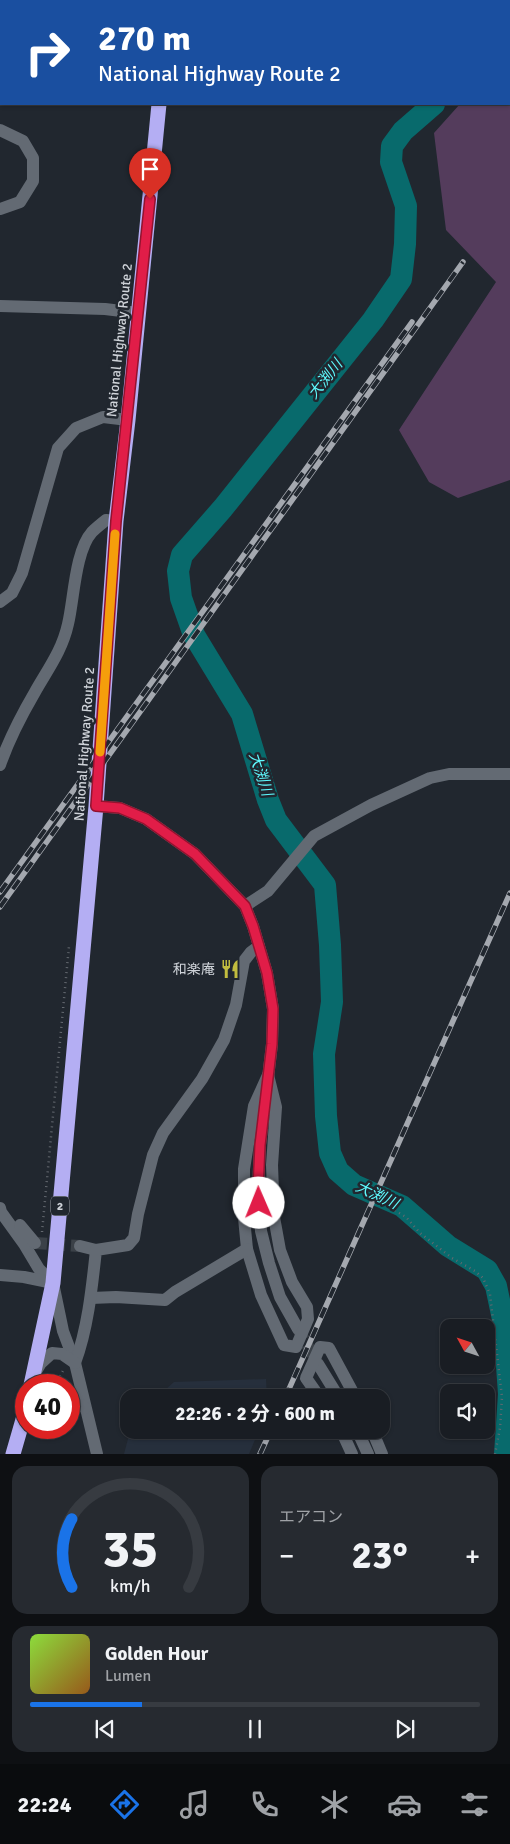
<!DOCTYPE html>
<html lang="ja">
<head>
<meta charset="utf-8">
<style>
	body { margin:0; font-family:Signika,"Noto Sans JP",sans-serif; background:#262a30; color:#f1f3f6; height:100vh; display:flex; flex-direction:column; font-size:19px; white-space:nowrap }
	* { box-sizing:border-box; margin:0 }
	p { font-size:16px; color:#9fa2a6 }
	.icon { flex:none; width:28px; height:28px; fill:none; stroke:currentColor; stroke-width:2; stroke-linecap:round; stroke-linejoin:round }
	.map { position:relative; height:1454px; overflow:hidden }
	.drawer { display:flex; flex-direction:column; gap:12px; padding:12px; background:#0e1013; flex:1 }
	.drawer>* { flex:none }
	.hud { position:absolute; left:0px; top:0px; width:510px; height:105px; box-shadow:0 1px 4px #0004,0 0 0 1px #373b41; background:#1a4fa0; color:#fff; overflow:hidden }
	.needle { width:32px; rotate:310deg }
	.controls { position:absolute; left:440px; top:1319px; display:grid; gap:10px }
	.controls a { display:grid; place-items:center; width:55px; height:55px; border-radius:10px; background:#191d23; box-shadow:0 1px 4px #0004,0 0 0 1px #373b41; font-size:25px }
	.speed { position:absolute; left:15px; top:1374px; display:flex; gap:10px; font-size:25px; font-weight:700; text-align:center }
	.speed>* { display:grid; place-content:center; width:65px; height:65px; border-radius:50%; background:#191d23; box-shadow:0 1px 4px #0004,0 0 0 1px #373b41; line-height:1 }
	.speed .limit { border:8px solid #d22; background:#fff; color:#111 }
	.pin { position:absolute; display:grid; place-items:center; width:42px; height:42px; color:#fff; margin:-51px -21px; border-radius:50% 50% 50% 0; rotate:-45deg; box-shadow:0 0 5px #0007 }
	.pin .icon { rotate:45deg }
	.me { position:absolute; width:55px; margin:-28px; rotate:359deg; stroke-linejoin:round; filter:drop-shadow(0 0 4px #0008) }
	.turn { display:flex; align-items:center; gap:18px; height:105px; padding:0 15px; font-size:22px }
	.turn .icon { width:65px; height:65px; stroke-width:2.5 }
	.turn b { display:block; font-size:35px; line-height:42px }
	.big { font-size:38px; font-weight:700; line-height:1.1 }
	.drawer .card { flex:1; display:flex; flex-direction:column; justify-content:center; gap:8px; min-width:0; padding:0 18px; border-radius:15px; background:#262a30 }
	.drawer .dial { align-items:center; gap:0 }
	.dial svg { height:130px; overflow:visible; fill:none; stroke:#373b41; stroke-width:7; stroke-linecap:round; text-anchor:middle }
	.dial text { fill:#f1f3f6; stroke:none }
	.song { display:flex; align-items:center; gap:15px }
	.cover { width:60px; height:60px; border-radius:8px; background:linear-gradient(135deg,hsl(90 70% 55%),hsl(30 70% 35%)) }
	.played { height:5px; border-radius:2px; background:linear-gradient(90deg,#1a73e8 25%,#373b41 25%) }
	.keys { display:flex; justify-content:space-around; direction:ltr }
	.heat { display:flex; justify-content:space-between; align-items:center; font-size:28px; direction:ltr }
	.drawer .tiles { flex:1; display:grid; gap:12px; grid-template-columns:1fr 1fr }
	.card:last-child { grid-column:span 2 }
	.trip { position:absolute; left:120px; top:1389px; width:270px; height:50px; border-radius:15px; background:#191d23; box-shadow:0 1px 4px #0004,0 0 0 1px #373b41; font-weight:700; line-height:50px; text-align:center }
	.menu { display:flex; height:80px; justify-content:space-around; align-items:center; background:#0a0c0e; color:#9fa2a6 }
	.menu .icon { width:35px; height:35px }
	.menu .selected { color:#1a73e8 }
	.menu b { font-size:22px; color:#f1f3f6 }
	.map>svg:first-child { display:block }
	.built { fill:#262f3c }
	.green { fill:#543c5c }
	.water { fill:#086a6c }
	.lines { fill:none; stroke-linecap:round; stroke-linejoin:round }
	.river { stroke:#086a6c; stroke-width:22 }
	.minor-tunnel { stroke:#3b4148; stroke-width:12; stroke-dasharray:12 6; stroke-linecap:butt }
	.path { stroke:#646970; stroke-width:2.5; stroke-dasharray:1 4; stroke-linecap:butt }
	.minor { stroke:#636a73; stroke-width:12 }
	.highway { stroke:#b4aef3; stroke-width:15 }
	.rail-casing { stroke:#a4a8af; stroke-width:5.5 }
	.rail { stroke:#21272f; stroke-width:4; stroke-dasharray:11; stroke-linecap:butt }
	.route-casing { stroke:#92132f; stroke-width:12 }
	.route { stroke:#e11d48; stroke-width:9 }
	.slow { stroke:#f59e0b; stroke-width:9 }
	.labels { text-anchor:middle; stroke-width:5; stroke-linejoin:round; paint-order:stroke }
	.shield { fill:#21272f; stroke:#9b9fa6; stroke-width:1 }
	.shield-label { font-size:12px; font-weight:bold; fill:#cfd3d9 }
	.street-label { font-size:14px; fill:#cfd3d9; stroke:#21272f }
	.poi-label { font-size:14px; fill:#cfd3d9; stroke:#21272f; text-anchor:end }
	.water-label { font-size:15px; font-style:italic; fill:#5ef9fd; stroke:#21272f }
</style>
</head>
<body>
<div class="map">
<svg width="510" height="1454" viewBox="0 0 510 1454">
	<rect width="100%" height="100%" fill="#21272f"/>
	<g class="built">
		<path d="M266,1379L267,1397H157L174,1382Z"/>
		<path d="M153,1430H259L249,1454H124L129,1435L134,1437Z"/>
	</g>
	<path class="green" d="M510,25V480L458,498L429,482L399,430L496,282L446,230L434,133L460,104H509Z"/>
	<path class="water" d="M211,0H468V1Z"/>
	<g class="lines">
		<g class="river">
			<path d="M493,0L494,1"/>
			<path d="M434,104L403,131L392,146L391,162L406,206L405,244L401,279L373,320L223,508L182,555L178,571L181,598L194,635L242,714L268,800L276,820L325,885L330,945L332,1002L324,1054L326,1116L330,1153L338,1171L354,1185L402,1206L448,1246L487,1270L496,1286L504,1324L509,1394L505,1454"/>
		</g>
		<g class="minor-tunnel">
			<path d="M35,1243L80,1246"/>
			<path d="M298,1329L318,1364"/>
		</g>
		<g class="path">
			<path d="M392,1196L394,1210L406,1217L420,1233L452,1258L475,1271L483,1278L490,1294L502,1397L500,1428L495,1454"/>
			<path d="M42,1232L69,946"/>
			<path d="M55,1385L64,1369"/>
		</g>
		<g class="minor">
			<path d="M0,130L23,141L33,158V181L20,202L0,209"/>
			<path d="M0,306L105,309L138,313"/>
			<path d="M0,602L12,593L22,573L58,448L76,428L103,417L128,420"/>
			<path d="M0,765C9,739 21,716 35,692C48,669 62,651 68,624C74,599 75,551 92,532C96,528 101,524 106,520L116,521"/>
			<path d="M96,806L120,808L146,819L195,854L245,906L253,926L267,973L273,1009L272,1044L260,1145L258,1189L261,1231L269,1263L280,1297L298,1329"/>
			<path d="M245,906L268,891L314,836L371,805L430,778L449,774H510"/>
			<path d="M268,1075L276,1107L272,1165L274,1217L280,1250L292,1282L307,1307L308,1319L296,1347L284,1345L261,1295L247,1249L244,1218V1169L254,1106Z"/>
			<path d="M0,1208L1,1212L24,1244L39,1269L53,1283L63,1331L75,1363L97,1454"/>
			<path d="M20,1225L35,1243"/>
			<path d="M80,1246L96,1250"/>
			<path d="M0,1275L24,1277L53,1283"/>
			<path d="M91,1298L116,1297L165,1300L175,1292L247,1249"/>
			<path d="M75,1363C88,1328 92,1287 96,1250L128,1245L134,1238L138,1214L153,1155L163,1133L202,1079L224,1040L236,1005L244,961L251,952L259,946"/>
			<path d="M318,1364L339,1398"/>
			<path d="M35,1373L41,1363L52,1353L62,1354L75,1363"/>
			<path d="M69,1396L85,1408"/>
			<path d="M320,1398L306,1378L320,1347L329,1348L356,1398"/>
			<path d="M341,1430L352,1454"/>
			<path d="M357,1430L368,1454"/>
			<path d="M372,1430L382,1454"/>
		</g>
		<g class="highway">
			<path d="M169,1V0"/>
			<path d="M31,1385L53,1283L96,806L116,521L128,420L159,104"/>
			<path d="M13,1454L26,1409"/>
		</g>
		<g class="rail-casing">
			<g id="rail">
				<path d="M0,892L412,322"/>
				<path d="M0,907L463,262"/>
				<path d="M285,1398L510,893"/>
				<path d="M260,1454L271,1430"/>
			</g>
		</g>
		<use href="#rail" class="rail"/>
	</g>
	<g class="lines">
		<g class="route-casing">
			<path id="route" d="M150,199L116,521L96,806L120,808L146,819L195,854L245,906L253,926L267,973L273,1009L272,1044L260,1145L258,1189L259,1203"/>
		</g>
		<use href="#route" class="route"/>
		<path class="slow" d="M100,752L115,534"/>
	</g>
	<defs>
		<g id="restaurant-bare" transform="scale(1.5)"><path d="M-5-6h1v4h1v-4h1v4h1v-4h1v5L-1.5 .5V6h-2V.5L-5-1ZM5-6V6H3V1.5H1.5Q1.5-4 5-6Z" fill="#c2bd3f" stroke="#21272f" stroke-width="2.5" paint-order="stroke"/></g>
	</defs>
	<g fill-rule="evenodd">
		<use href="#restaurant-bare" x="230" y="969"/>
	</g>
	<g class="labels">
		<rect class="shield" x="51" y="1196.5" width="18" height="19" rx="4"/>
		<g class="shield-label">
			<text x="60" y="1210">2</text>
		</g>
		<g class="street-label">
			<text transform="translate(119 340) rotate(-84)" y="5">National Highway Route 2</text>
			<text transform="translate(84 744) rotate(-86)" y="5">National Highway Route 2</text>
		</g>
		<g class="poi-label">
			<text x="215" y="974">和楽庵</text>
		</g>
		<g class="water-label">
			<text transform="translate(325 379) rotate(-51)" y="5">大渕川</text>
			<text transform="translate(261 774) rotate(72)" y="5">大渕川</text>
			<text transform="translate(377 1195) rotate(25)" y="5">大渕川</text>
		</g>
	</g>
</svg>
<div class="controls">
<a><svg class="needle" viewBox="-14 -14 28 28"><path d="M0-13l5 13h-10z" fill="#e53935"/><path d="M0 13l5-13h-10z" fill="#9fa2a6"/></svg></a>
<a><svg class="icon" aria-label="sound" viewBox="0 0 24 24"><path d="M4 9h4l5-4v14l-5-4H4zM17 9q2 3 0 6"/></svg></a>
</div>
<div class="speed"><div class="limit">40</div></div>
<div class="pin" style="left:150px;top:199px;background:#d93025"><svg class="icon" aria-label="arrive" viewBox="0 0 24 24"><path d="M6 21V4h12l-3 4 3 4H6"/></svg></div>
<svg class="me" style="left:259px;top:1203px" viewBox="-20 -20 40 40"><circle r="19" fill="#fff"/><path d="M0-13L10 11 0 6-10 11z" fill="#e11d48"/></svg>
<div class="trip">22:26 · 2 分 · 600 m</div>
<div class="hud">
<div class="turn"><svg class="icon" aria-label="right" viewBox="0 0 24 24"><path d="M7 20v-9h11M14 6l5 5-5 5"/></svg><div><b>270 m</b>National Highway Route 2</div></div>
</div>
</div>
<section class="drawer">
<div class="tiles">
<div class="card dial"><svg viewBox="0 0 100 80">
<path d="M14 69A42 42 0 1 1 86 69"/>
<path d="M14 69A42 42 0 0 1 14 27" stroke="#1a73e8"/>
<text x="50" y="56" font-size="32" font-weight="700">35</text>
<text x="50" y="72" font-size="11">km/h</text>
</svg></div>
<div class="card"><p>エアコン</p>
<div class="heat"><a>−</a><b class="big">23°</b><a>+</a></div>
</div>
<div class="card">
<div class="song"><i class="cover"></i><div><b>Golden Hour</b><p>Lumen</p></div></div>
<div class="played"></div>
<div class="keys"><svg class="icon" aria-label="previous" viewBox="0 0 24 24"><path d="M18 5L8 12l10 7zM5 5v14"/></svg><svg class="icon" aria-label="pause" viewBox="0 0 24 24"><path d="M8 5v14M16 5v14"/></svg><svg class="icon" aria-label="next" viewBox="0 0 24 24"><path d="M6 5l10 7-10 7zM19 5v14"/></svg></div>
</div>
</div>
</section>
<nav class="menu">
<b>22:24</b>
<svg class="icon selected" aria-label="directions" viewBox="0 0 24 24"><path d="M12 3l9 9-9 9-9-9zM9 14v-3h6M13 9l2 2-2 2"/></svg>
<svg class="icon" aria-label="music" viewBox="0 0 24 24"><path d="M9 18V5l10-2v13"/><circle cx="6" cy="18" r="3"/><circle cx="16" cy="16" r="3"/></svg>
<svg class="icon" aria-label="phone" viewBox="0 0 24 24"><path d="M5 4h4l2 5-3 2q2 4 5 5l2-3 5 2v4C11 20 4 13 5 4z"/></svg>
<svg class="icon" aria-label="climate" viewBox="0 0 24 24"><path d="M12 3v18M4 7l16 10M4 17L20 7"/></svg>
<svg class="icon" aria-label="car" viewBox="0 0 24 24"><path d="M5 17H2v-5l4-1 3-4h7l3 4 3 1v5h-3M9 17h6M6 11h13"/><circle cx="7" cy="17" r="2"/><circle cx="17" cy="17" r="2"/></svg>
<svg class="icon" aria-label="filters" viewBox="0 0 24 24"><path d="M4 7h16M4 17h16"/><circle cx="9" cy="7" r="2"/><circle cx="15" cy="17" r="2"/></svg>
</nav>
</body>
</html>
